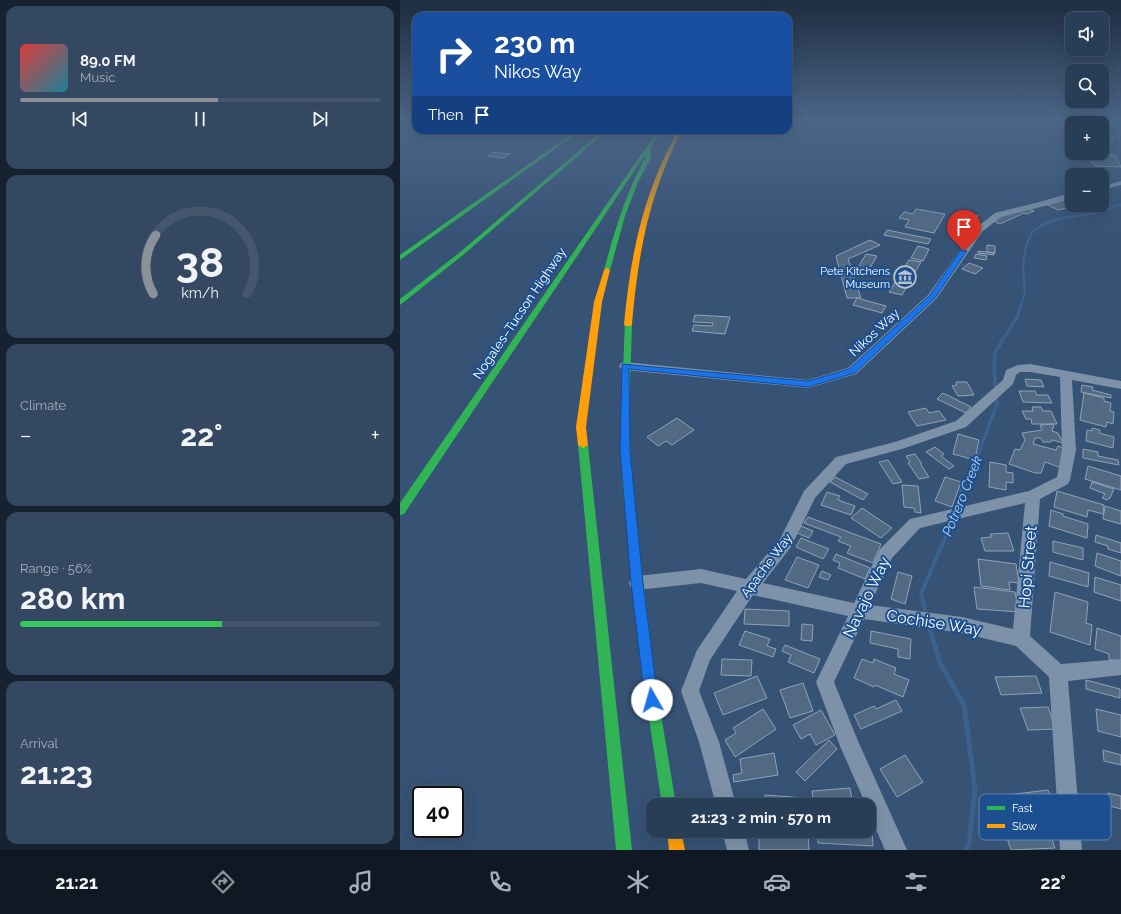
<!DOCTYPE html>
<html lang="en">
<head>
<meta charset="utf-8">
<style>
	body { margin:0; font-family:Raleway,sans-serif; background:#344961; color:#f1f3f6; height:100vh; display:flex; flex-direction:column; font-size:15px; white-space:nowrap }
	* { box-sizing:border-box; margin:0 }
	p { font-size:13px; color:#a5aeba }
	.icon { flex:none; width:22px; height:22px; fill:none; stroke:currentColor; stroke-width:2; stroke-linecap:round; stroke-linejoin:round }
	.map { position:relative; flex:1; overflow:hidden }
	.side { display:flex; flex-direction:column; gap:6px; padding:6px; background:#162230; width:400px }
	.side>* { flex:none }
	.top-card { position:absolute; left:12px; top:12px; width:380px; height:122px; border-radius:12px; box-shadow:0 4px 16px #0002,0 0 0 1px #44576d; background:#1a4fa0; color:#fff; overflow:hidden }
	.tools { position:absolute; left:665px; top:12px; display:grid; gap:8px }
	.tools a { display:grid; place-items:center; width:44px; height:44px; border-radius:8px; background:#283e57; box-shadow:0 4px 16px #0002,0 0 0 1px #44576d; font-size:20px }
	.speed { position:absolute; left:12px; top:786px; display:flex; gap:8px; font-size:20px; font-weight:700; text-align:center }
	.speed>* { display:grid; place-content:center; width:52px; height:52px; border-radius:50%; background:#283e57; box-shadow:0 4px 16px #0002,0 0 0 1px #44576d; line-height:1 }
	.speed .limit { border:2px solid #111; border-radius:6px; background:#fff; color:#111 }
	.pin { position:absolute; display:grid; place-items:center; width:34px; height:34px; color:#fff; margin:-41px -17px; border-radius:50% 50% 50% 0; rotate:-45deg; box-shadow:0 0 4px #0007 }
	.pin .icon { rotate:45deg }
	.me { position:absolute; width:44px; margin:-22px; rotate:353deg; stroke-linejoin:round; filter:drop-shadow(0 0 3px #0008) }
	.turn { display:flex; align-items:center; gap:14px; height:84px; padding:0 16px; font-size:18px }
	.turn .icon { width:52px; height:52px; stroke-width:2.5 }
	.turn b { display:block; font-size:28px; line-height:34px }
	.then { display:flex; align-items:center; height:38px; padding:0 16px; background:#0003; gap:8px; font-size:15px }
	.big { font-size:30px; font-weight:700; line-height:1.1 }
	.side .card { flex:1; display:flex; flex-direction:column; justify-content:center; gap:6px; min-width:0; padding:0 14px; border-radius:12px; background:#344961 }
	.side .dial { align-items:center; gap:0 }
	.dial svg { height:104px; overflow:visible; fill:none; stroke:#44576d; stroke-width:7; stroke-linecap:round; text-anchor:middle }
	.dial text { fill:#f1f3f6; stroke:none }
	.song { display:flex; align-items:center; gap:12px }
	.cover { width:48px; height:48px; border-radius:6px; background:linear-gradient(135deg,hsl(0 70% 55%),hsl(190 70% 35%)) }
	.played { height:4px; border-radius:2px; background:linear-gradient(90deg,#8c9099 55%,#44576d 55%) }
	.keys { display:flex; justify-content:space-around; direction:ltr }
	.heat { display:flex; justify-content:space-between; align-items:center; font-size:22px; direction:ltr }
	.charge { height:6px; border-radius:3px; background:linear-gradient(90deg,#34c759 56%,#44576d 0) }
	.trip { position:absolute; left:246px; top:798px; width:230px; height:40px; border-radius:12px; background:#283e57; box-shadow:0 4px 16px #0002,0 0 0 1px #44576d; font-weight:700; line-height:40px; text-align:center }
	.dock { display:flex; height:64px; justify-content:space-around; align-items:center; background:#101923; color:#a5aeba }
	.dock .icon { width:28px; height:28px }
	.dock .active { color:#8c9099 }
	.dock b { font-size:18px; color:#f1f3f6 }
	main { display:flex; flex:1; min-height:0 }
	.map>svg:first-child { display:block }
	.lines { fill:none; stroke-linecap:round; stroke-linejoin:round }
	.stream-far4 { stroke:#3b618d; stroke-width:2 }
	.stream-far3 { stroke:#3b618d; stroke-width:2.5 }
	.stream-far2 { stroke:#3b618d; stroke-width:3.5 }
	.stream-far1 { stroke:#3b618d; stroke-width:4 }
	.stream { stroke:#3b618d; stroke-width:5 }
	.river { fill:#3b618d; fill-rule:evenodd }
	.building { fill:#526984; stroke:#92a2b6 }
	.street { fill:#7d92a8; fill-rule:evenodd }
	.fast { fill:#30b455; fill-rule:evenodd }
	.slow { fill:#ff9f0a; fill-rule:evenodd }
	.route { fill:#1a73e8; stroke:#114b97 }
	.labels { text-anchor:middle; stroke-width:4; stroke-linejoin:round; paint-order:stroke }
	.far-poi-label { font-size:11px; fill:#fff; stroke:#1b4f8f; text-anchor:end }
	.street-label { font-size:13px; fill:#fff; stroke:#1b4f8f }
	.water-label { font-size:14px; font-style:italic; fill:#b5d3f5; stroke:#1b4f8f }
	.near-street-label { font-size:16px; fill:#fff; stroke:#1b4f8f }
	.key { fill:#1b4f8f; stroke:#5f84b1; stroke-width:1 }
	.key-label { font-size:11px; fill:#fff }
</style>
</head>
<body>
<main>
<section class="side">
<div class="card">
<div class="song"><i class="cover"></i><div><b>89.0 FM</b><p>Music</p></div></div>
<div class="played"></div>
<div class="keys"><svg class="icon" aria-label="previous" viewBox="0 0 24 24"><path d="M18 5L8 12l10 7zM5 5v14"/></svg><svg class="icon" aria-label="pause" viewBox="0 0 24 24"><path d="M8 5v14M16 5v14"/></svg><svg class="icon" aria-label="next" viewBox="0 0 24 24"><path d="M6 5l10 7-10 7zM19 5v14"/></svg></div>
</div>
<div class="card dial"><svg viewBox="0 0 100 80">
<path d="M14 69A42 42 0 1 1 86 69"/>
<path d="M14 69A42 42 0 0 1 16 24" stroke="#8c9099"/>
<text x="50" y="56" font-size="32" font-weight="700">38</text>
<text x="50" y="72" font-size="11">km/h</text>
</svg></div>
<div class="card"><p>Climate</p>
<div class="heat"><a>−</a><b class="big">22°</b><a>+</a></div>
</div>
<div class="card"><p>Range · 56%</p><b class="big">280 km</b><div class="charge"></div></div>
<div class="card"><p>Arrival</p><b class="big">21:23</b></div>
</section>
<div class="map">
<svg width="721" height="850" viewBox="0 0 721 850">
	<rect width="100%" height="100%" fill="#365274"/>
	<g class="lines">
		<path class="stream-far4" d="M712,207L721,205"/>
		<path class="stream-far3" d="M617,317L625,292L623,266L626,246L632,232L642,225L659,219L704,211L716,206"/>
		<path class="stream-far2" d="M578,455L597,404L594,370L595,352L618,316"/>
		<g class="stream-far1">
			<path d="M527,617L521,594L551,524L563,485L574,466L578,454"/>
			<path d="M529,625L530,630"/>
		</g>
		<path class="stream" d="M530,629L540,663L564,705L575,788L569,844L566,850"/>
		<path class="river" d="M715,120H721V123L716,122Z"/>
	</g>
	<g class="building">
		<path d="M103,130H108L121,131L117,134L112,135L100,132Z"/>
		<path d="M324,130H342L329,134L322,132Z"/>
		<path d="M702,135H711L714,140H704Z"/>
		<path d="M94,152L110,154L104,158L88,156Z"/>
		<path d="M688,154L715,155L721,167L694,166Z"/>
		<path d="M672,193V199L665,201L674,206L667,208L658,210L642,202Z"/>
		<path d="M623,207L634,211L627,214L624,213L600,224L591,220Z"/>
		<path d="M516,209L545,214L534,233L505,227L509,220L499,218L504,212L513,214Z"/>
		<path d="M560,211L578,216L570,223L552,218Z"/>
		<path d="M487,230L531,239L528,244L484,235Z"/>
		<path d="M470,240L480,245L448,259L461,298H447L436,256Z"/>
		<path d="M587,245L595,246V253L587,252Z"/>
		<path d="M518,246L529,249L523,261L511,258Z"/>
		<path d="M578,251L594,253V255L578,253Z"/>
		<path d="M466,254L477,256L468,271L457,269Z"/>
		<path d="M576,254L587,256L586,260L574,258Z"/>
		<path d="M509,260L521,262L502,295L489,292Z"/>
		<path d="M569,263L583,268L575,274L562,269Z"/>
		<path d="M457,298L486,306L482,313L453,305Z"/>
		<path d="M295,315L330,317L325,334L292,331L294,325L312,326L313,323L293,322Z"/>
		<path d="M625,379L641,380L644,387L627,386Z"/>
		<path d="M556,382H567L574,395L558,396L552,386L557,385Z"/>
		<path d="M682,385L693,387L692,390L711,395V398L681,392Z"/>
		<path d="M619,391H635L637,395H648L652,403L623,402Z"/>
		<path d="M543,393L571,407L566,413L537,399Z"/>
		<path d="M684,393L704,398V401L711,403L710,411L714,412L713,424L707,422L706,427L680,420Z"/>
		<path d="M632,407H641L643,411H651L657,424H632L631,419H626L622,411H633Z"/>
		<path d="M526,408L529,413L539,411L546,420L517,426L508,412Z"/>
		<path d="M277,418L294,430L272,445L266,441L258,446L247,437Z"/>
		<path d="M654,424L652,431L658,433L663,443L652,440L651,442H643L641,438H635L633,444L656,450L658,446L668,450L662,468L645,462L641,473H635L609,464L615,449L620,450L625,440L622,433L642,430L640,425Z"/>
		<path d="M692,428L700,430L699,433L714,437L713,448L686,441L687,430L692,431Z"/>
		<path d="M558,434L579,440L575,460L553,454Z"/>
		<path d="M535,447L544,454L541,456L554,466L549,469L526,452Z"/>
		<path d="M683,449L698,452V456L718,460L719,465L683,458Z"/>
		<path d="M515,454L522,464L521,465L529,477L519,479L508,463L510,462L506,456Z"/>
		<path d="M488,460L502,482L493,484L479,462Z"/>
		<path d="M590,462L606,465V472L613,473V483L606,482V490L589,487Z"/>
		<path d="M688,466L721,476V490L685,479Z"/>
		<path d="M435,477L468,494L463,500L430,482Z"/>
		<path d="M545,477L561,482L552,507L535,501Z"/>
		<path d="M692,482L714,489L710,498L707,500L702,498L705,494L690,488Z"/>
		<path d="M502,485L518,486L521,513L515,512L514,508L504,507Z"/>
		<path d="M657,491L704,505L703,514L688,510L687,517L654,507Z"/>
		<path d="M427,492L440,496L438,500L455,506L451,515L421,505Z"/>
		<path d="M705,506L721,511V524L703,519Z"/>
		<path d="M462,508L492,528L481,538L451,518Z"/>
		<path d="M651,510L663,514V516L688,524L687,538L649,526Z"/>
		<path d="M408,517L481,544L473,563L447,553L451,546L438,541L441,537L404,523Z"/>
		<path d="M401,526L413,531L409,538L397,533Z"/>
		<path d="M608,533L614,551H585L581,538L592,537L590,534Z"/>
		<path d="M696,535L721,543V553L708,549V546L695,542Z"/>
		<path d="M401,538L429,549L423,559L396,547Z"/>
		<path d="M653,541L683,548V560L653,552Z"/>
		<path d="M697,553L721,561V576L695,566Z"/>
		<path d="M436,554L470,568L465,579L438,568L440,563L433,560Z"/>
		<path d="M397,557L419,565L408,588L385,580Z"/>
		<path d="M578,559L616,564L619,583L609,582L610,590L581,586Z"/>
		<path d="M650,562L689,573L688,587L649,576Z"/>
		<path d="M422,571L431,575L428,580L419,577Z"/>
		<path d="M498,572L512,576L505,604L491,599Z"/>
		<path d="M695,577L721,585V601L694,592Z"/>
		<path d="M574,587L615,592L619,612L577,609Z"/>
		<path d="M655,592L688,602L686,623L692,625L690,645L650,632Z"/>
		<path d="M345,609L389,611V626L344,624Z"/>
		<path d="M402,624L413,625L412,641L401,640Z"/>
		<path d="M697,628L721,636V663L709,659V654L695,649Z"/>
		<path d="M345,631L370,639L367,646L376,649L373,657L339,645Z"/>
		<path d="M471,631L511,639L510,659L498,657V649L470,643Z"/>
		<path d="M385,645L420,659L414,673L388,662L391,655L382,651Z"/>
		<path d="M322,659L352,660L351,676L321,675Z"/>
		<path d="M462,659L473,663L474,659L496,668L494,674L509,680L503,697L475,685L474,687L454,678Z"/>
		<path d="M357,676L367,698L323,715L314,693Z"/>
		<path d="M636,676L642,693L601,695L595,677Z"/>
		<path d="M686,680L720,689V698L686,689Z"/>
		<path d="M403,683L413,711L390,718L380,690Z"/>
		<path d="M496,700L502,711L461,729L454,715L474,706L476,709Z"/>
		<path d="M648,707L656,729L628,730L620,708Z"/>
		<path d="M363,709L376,729L335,757L325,740L336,733L333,728Z"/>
		<path d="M696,709L721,715V737L698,731Z"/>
		<path d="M421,710L435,735L416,745L410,734L401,739L393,725Z"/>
		<path d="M429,740L437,749L405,781L396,772Z"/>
		<path d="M703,750L721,755V765L704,761Z"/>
		<path d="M374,753L378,775L334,782L333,775L342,773L340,759Z"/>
		<path d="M505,755L523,782L497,797L480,769Z"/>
		<path d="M450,788L453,805H414L412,791Z"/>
		<path d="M648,790L660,821L625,826L621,816L607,818L599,796Z"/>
		<path d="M708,793L721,796V809L710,806Z"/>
		<path d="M365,795L405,798V805H354L355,800L365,801Z"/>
		<path d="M469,830H472L473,846L418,843V831Z"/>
		<path d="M359,831L408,832L409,850H359Z"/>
		<path d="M650,834L655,848L611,850L607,838Z"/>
	</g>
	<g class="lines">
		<g class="street">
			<path d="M721,181V185L702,190V186Z"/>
			<path d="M672,194V199L601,217L583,231L536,299L456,374L408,388L225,370L221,369L219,366L221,363L225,362L408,380L448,368L528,295L577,227L595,213Z"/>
			<path d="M630,364L721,381V389L672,380L676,450L670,480L668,484L640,499L630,636L661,664L721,659V675L668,681L682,850H660L649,677L616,646L562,633L464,619L434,682L458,741L507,850H485L469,813V805H466L440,746L416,682L448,616L353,595L310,660L299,691L319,742L336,805H316L299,742L281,691L297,650L337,591L301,583L237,590L231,588L229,583L231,578L237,576L301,569L346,579L380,539L404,491L436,457L495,442L556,421L603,380L606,370L618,365ZM620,372H630L660,377L662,450L657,477L629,491L510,519L480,549L454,603L363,583L391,547L415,498L446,464L502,449L566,427L613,384L616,375ZM625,503L613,629L562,617L470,605L492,558L520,528Z"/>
			<path d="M322,831H344L349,850H327Z"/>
		</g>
		<g class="fast">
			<path d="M177,130H182L0,260V255Z"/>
			<path d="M203,130H208L63,255L0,305V299L59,253Z"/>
			<path d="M258,130H262L251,148V158L238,182L225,216L210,270L207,272L204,270C215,230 225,195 245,158V155L4,514L0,515V503Z"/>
			<path d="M225,322H231L232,324L229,417L232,483L254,672L276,805H262L242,672L222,483L221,417Z"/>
			<path d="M183,442L188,445L232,850H216L178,445Z"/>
		</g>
		<g class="slow">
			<path d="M278,130H282C249,194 238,253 232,324L231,326H225L224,324C231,252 243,194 278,130Z"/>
			<path d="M207,268L210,270L202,302L186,427L188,445L183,448L178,445L176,427L194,302L204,270Z"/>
			<path d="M267,831H281L285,850H269Z"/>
		</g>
	</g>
	<linearGradient id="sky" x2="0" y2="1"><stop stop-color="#1e2d40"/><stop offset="0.5" stop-color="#4c6688"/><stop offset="1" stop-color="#4c6688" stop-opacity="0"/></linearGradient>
	<rect width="721" height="239" fill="url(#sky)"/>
	<path class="route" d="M561,250L567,251L535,298L455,373L408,387L229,369L230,450L243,583L258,700L256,704L252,706L247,704L245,700L231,583L220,450L222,364L408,381L449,369L530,295Z"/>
	<defs>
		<g id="museum-ring" transform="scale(1.15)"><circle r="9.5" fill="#1b4f8f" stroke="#b9c2ce" stroke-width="1.5"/><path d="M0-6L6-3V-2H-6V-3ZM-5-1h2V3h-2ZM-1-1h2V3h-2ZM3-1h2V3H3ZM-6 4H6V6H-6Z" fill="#b9c2ce"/></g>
	</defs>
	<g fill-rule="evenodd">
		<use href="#museum-ring" x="505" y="277"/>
	</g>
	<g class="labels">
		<g class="far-poi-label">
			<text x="490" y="275">Pete Kitchens<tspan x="490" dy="13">Museum</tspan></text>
		</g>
		<g class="street-label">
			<text transform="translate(119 313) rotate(-56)" y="5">Nogales–Tucson Highway</text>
			<text transform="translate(474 332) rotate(-43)" y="5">Nikos Way</text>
			<text transform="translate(366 565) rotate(-53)" y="5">Apache Way</text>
		</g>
		<g class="water-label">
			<text transform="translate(562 496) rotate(-68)" y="5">Potrero Creek</text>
		</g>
		<g class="near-street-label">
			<text transform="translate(627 567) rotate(-85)" y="6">Hopi Street</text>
			<text transform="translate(466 597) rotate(-64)" y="6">Navajo Way</text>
			<text transform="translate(534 622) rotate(9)" y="6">Cochise Way</text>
		</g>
	</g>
	<rect x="579" y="794" width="132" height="46" rx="6" class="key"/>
	<rect x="587" y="806" width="18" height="4" fill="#30b455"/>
	<rect x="587" y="824" width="18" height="4" fill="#ff9f0a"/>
	<g class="key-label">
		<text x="612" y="812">Fast</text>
		<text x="612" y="830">Slow</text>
	</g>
</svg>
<div class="tools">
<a><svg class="icon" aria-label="sound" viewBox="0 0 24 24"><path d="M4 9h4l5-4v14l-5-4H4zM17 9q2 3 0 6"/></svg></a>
<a><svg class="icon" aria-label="search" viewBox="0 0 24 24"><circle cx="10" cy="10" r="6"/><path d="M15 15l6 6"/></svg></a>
<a>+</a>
<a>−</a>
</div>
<div class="speed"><div class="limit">40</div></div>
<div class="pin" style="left:564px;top:251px;background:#d93025"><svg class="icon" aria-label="arrive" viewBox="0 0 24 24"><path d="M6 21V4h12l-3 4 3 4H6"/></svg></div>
<svg class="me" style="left:252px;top:700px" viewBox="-20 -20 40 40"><circle r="19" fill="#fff"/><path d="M0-13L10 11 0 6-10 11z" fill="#1a73e8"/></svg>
<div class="trip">21:23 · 2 min · 570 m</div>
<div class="top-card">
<div class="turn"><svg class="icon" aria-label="right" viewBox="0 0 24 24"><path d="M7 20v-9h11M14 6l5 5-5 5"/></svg><div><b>230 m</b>Nikos Way</div></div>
<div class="then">Then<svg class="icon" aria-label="arrive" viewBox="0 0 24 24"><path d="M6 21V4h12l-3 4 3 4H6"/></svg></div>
</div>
</div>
</main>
<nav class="dock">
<b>21:21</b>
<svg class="icon active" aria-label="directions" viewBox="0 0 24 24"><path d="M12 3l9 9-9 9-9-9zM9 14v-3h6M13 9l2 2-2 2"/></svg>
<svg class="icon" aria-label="music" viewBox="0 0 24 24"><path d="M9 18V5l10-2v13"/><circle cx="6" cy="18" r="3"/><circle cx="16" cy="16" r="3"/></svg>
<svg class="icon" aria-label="phone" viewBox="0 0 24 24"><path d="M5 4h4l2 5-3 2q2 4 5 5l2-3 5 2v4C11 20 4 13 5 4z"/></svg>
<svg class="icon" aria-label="climate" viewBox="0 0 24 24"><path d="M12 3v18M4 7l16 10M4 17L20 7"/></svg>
<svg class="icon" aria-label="car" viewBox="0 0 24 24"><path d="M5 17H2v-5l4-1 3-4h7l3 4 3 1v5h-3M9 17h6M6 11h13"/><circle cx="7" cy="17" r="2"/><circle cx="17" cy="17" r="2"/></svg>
<svg class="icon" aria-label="filters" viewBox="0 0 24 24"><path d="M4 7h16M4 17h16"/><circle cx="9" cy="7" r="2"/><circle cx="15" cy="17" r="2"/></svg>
<b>22°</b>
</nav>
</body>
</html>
